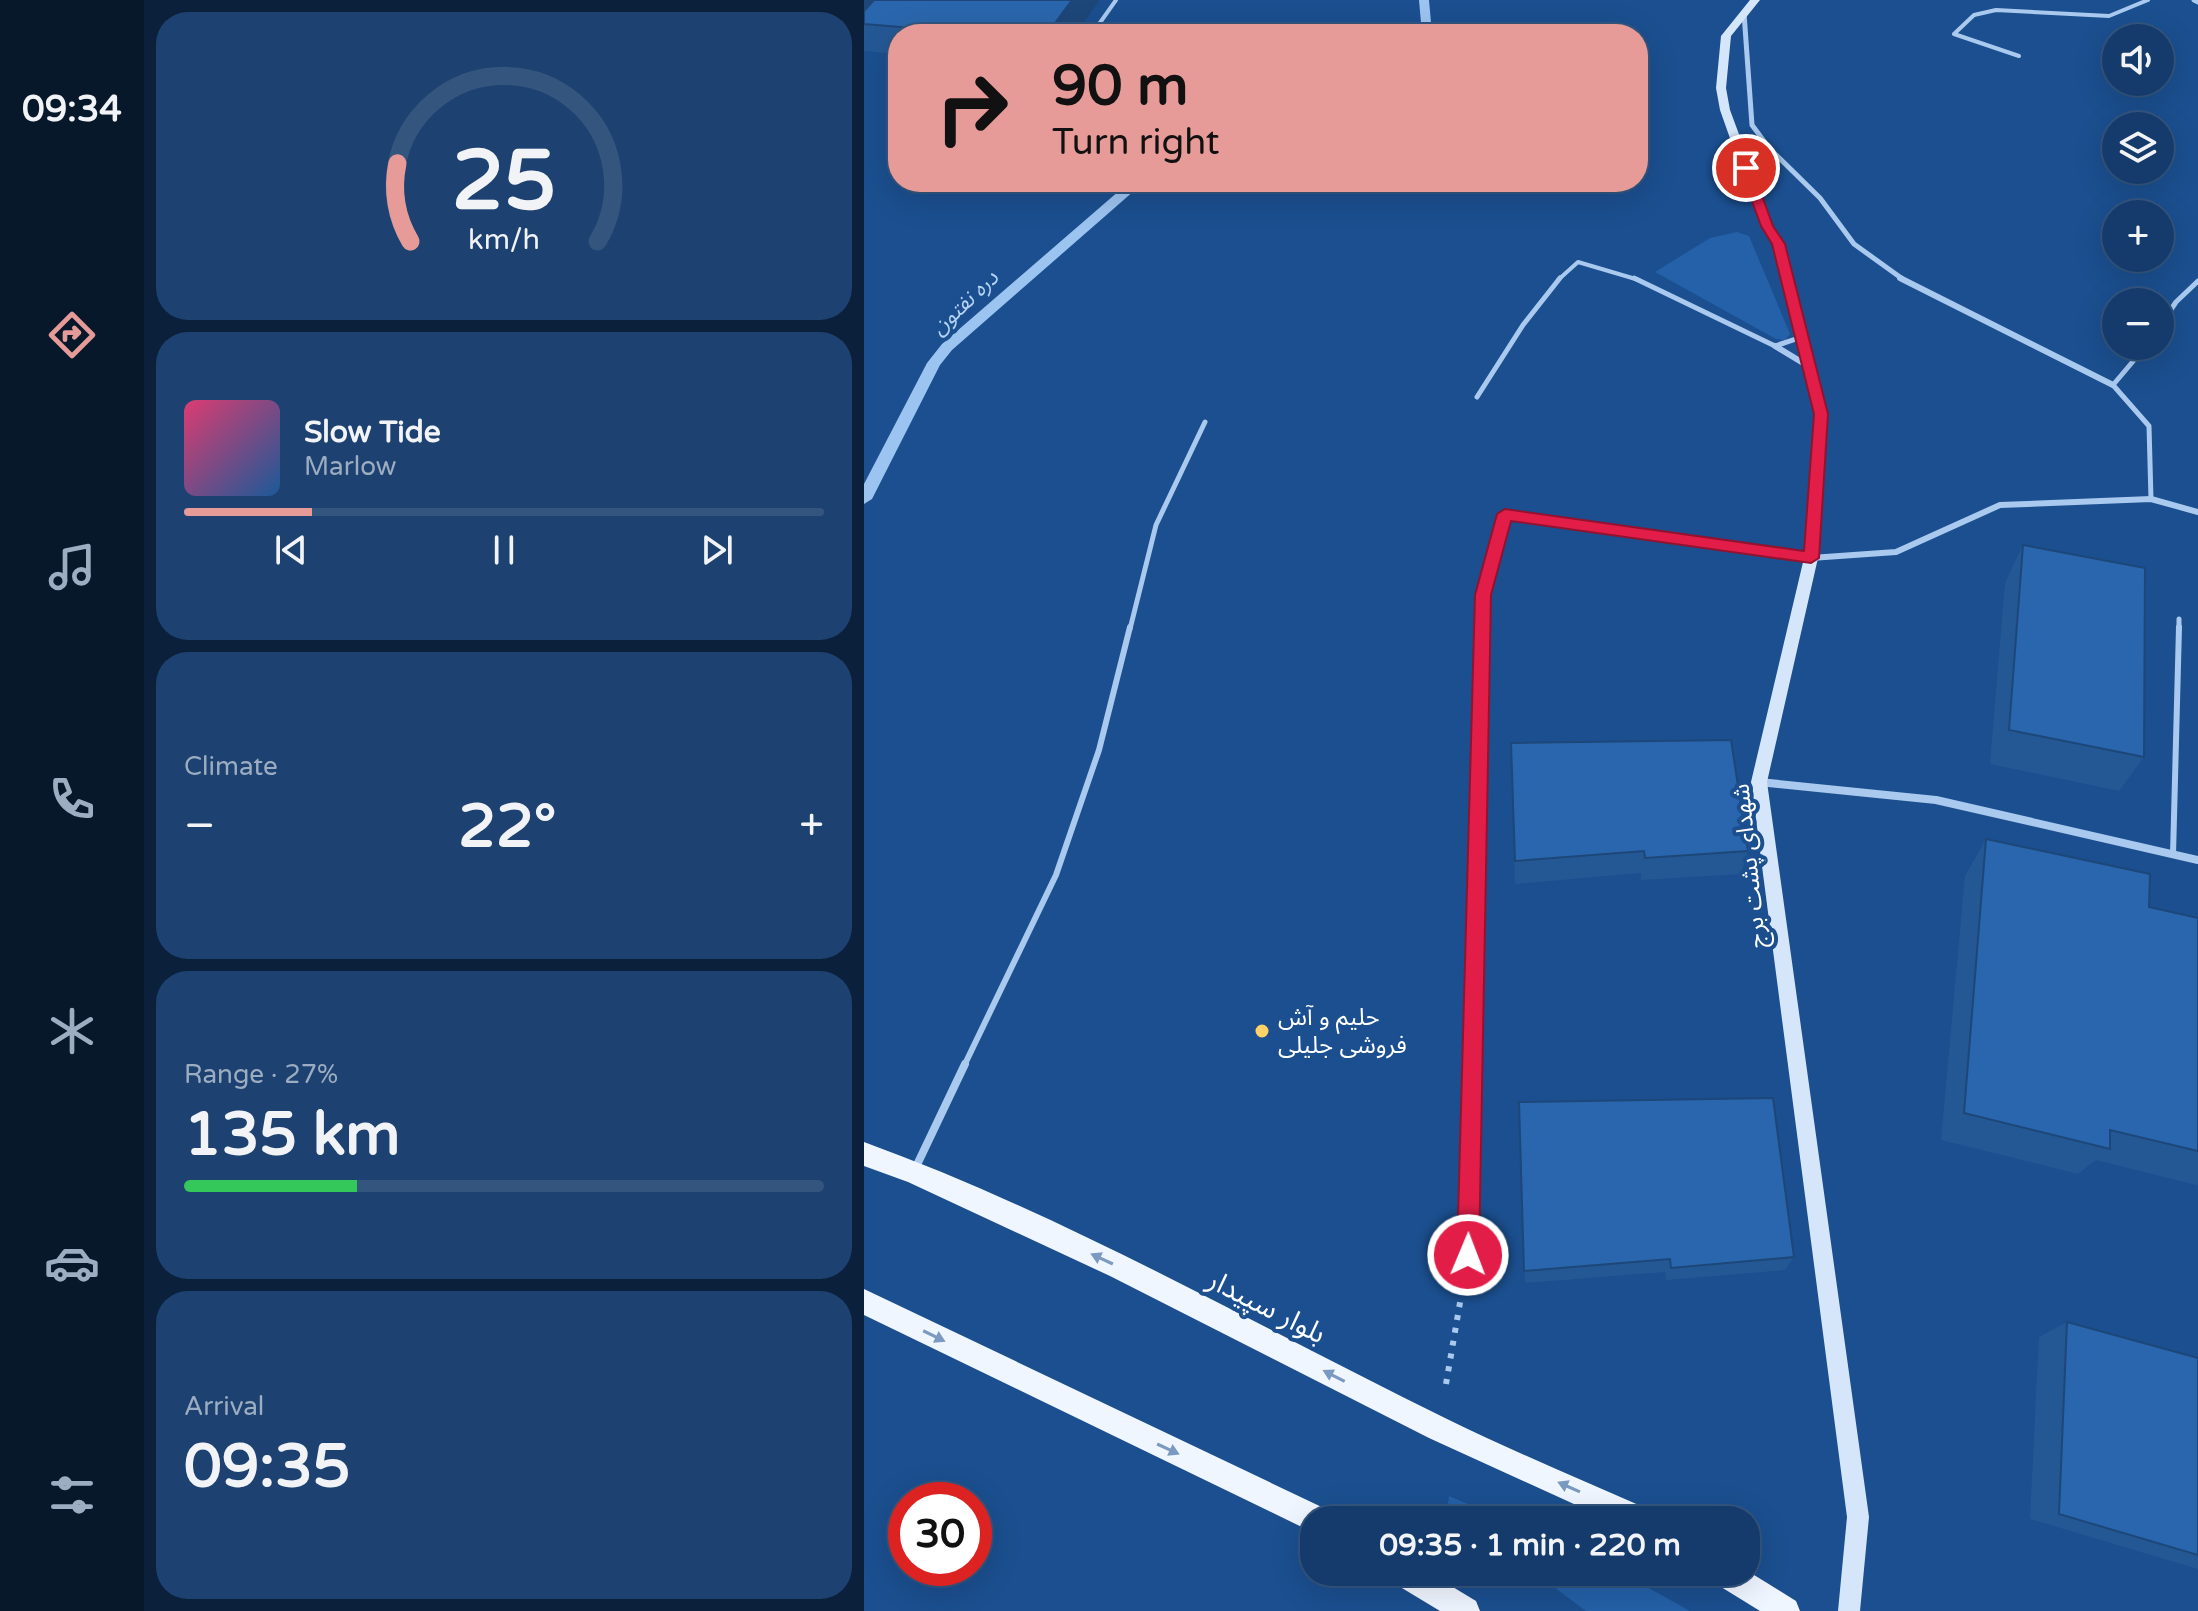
<!DOCTYPE html>
<html lang="en">
<head>
<meta charset="utf-8">
<style>
	body { margin:0; font-family:"Varela Round","Noto Sans Arabic",sans-serif; background:#1d4271; color:#f1f3f6; height:100vh; display:flex; flex-direction:column; font-size:30px; white-space:nowrap }
	* { box-sizing:border-box; margin:0 }
	p { font-size:26px; color:#9dadc1 }
	.icon { flex:none; width:44px; height:44px; fill:none; stroke:currentColor; stroke-width:2; stroke-linecap:round; stroke-linejoin:round }
	.map { position:relative; flex:1; overflow:hidden }
	.side { display:flex; flex-direction:column; gap:12px; padding:12px; background:#0b203b; width:720px }
	.side>* { flex:none }
	.banner { position:absolute; left:24px; top:24px; width:760px; height:168px; border-radius:32px; box-shadow:0 8px 32px #0002,0 0 0 2px #33557e; background:#e69b98; color:#111; overflow:hidden }
	.tools { position:absolute; left:1238px; top:24px; display:grid; gap:16px }
	.tools a { display:grid; place-items:center; width:72px; height:72px; border-radius:50%; background:#143b6b; box-shadow:0 8px 32px #0002,0 0 0 2px #33557e; font-size:40px }
	.speed { position:absolute; left:24px; top:1482px; display:flex; gap:16px; font-size:40px; font-weight:700; text-align:center }
	.speed>* { display:grid; place-content:center; width:104px; height:104px; border-radius:50%; background:#143b6b; box-shadow:0 8px 32px #0002,0 0 0 2px #33557e; line-height:1 }
	.speed .limit { border:12px solid #d22; background:#fff; color:#111 }
	.pin { position:absolute; display:grid; place-items:center; width:68px; height:68px; color:#fff; margin:-34px; border:4px solid #fff; border-radius:50%; box-shadow:0 2px 8px #0007 }
	.me { position:absolute; width:88px; margin:-44px; rotate:1deg; stroke-linejoin:round; filter:drop-shadow(0 0 6px #0008) }
	.turn { display:flex; align-items:center; gap:28px; height:168px; padding:0 32px; font-size:36px }
	.turn .icon { width:104px; height:104px; stroke-width:2.5 }
	.turn b { display:block; font-size:56px; line-height:68px }
	.big { font-size:60px; font-weight:700; line-height:1.1 }
	.side .widget { flex:1; display:flex; flex-direction:column; justify-content:center; gap:12px; min-width:0; padding:0 28px; border-radius:32px; background:#1d4271 }
	.side .dial { align-items:center; gap:0 }
	.dial svg { height:208px; overflow:visible; fill:none; stroke:#33557e; stroke-width:7; stroke-linecap:round; text-anchor:middle }
	.dial text { fill:#f1f3f6; stroke:none }
	.song { display:flex; align-items:center; gap:24px }
	.cover { width:96px; height:96px; border-radius:12px; background:linear-gradient(135deg,hsl(340 70% 55%),hsl(210 70% 35%)) }
	.played { height:8px; border-radius:4px; background:linear-gradient(90deg,#e69b98 20%,#33557e 20%) }
	.keys { display:flex; justify-content:space-around; direction:ltr }
	.heat { display:flex; justify-content:space-between; align-items:center; font-size:44px; direction:ltr }
	.charge { height:12px; border-radius:6px; background:linear-gradient(90deg,#34c759 27%,#33557e 0) }
	.trip { position:absolute; left:436px; top:1506px; width:460px; height:80px; border-radius:32px; background:#143b6b; box-shadow:0 8px 32px #0002,0 0 0 2px #33557e; font-weight:700; line-height:80px; text-align:center }
	main { display:flex; flex:1; min-height:0 }
	.menu { display:flex; flex-direction:column; width:144px; justify-content:space-around; align-items:center; background:#08182b; color:#9dadc1 }
	.menu .icon { width:56px; height:56px }
	.menu .current { color:#e69b98 }
	.menu b { font-size:36px; color:#f1f3f6 }
	.map>svg:first-child { display:block }
	.green { fill:#2461a8 }
	.lines { fill:none; stroke-linecap:round; stroke-linejoin:round }
	.stream { fill:#9cc4f0; fill-rule:evenodd }
	.path { stroke:#a9c9ee; stroke-width:6; stroke-dasharray:5 8; stroke-linecap:butt }
	.lane-far3 { stroke:#a9c9ee; stroke-width:4 }
	.lane-far2 { stroke:#a9c9ee; stroke-width:5 }
	.lane-far1 { stroke:#a9c9ee; stroke-width:6 }
	.lane { stroke:#a9c9ee; stroke-width:8 }
	.street-far3 { stroke:#a9c9ee; stroke-width:5 }
	.street-far2 { stroke:#a9c9ee; stroke-width:6 }
	.street-far1 { stroke:#a9c9ee; stroke-width:8 }
	.street { stroke:#a9c9ee; stroke-width:10 }
	.secondary { fill:#d6e6fa; fill-rule:evenodd }
	.primary { fill:#f0f6ff; fill-rule:evenodd }
	.wall { fill:#245895 }
	.shaded-wall { fill:#1d4779 }
	.building { fill:#2a66ad; stroke:#1d4779; stroke-width:2 }
	.oneway { fill:#7b9ac1 }
	.route { fill:#e11d48; stroke:#92132f; stroke-width:2 }
	.poi-dot { fill:#ffd166; stroke:#1b4f8f; stroke-width:3 }
	.labels { text-anchor:middle; stroke-width:8; stroke-linejoin:round; paint-order:stroke }
	.far-water-label { font-size:22px; font-style:italic; fill:#b5d3f5; stroke:#1b4f8f }
	.street-label { font-size:24px; fill:#fff; stroke:#1b4f8f }
	.poi-label { font-size:24px; fill:#fff; stroke:#1b4f8f; text-anchor:start }
	.near-street-label { font-size:28px; fill:#fff; stroke:#1b4f8f }
</style>
</head>
<body>
<main>
<nav class="menu">
<b>09:34</b>
<svg class="icon current" aria-label="directions" viewBox="0 0 24 24"><path d="M12 3l9 9-9 9-9-9zM9 14v-3h6M13 9l2 2-2 2"/></svg>
<svg class="icon" aria-label="music" viewBox="0 0 24 24"><path d="M9 18V5l10-2v13"/><circle cx="6" cy="18" r="3"/><circle cx="16" cy="16" r="3"/></svg>
<svg class="icon" aria-label="phone" viewBox="0 0 24 24"><path d="M5 4h4l2 5-3 2q2 4 5 5l2-3 5 2v4C11 20 4 13 5 4z"/></svg>
<svg class="icon" aria-label="climate" viewBox="0 0 24 24"><path d="M12 3v18M4 7l16 10M4 17L20 7"/></svg>
<svg class="icon" aria-label="car" viewBox="0 0 24 24"><path d="M5 17H2v-5l4-1 3-4h7l3 4 3 1v5h-3M9 17h6M6 11h13"/><circle cx="7" cy="17" r="2"/><circle cx="17" cy="17" r="2"/></svg>
<svg class="icon" aria-label="filters" viewBox="0 0 24 24"><path d="M4 7h16M4 17h16"/><circle cx="9" cy="7" r="2"/><circle cx="15" cy="17" r="2"/></svg>
</nav>
<section class="side">
<div class="widget dial"><svg viewBox="0 0 100 80">
<path d="M14 69A42 42 0 1 1 86 69"/>
<path d="M14 69A42 42 0 0 1 9 39" stroke="#e69b98"/>
<text x="50" y="56" font-size="32" font-weight="700">25</text>
<text x="50" y="72" font-size="11">km/h</text>
</svg></div>
<div class="widget">
<div class="song"><i class="cover"></i><div><b>Slow Tide</b><p>Marlow</p></div></div>
<div class="played"></div>
<div class="keys"><svg class="icon" aria-label="previous" viewBox="0 0 24 24"><path d="M18 5L8 12l10 7zM5 5v14"/></svg><svg class="icon" aria-label="pause" viewBox="0 0 24 24"><path d="M8 5v14M16 5v14"/></svg><svg class="icon" aria-label="next" viewBox="0 0 24 24"><path d="M6 5l10 7-10 7zM19 5v14"/></svg></div>
</div>
<div class="widget"><p>Climate</p>
<div class="heat"><a>−</a><b class="big">22°</b><a>+</a></div>
</div>
<div class="widget"><p>Range · 27%</p><b class="big">135 km</b><div class="charge"></div></div>
<div class="widget"><p>Arrival</p><b class="big">09:35</b></div>
</section>
<div class="map">
<svg width="1334" height="1611" viewBox="0 0 1334 1611">
	<rect width="100%" height="100%" fill="#1b4f8f"/>
	<g class="green">
		<path d="M873,232L885,236L926,334L921,340L912,339L791,272L846,238Z"/>
		<path d="M585,1496L642,1520H582Z"/>
		<path d="M670,1572H756L826,1611H722Z"/>
	</g>
	<g class="lines">
		<g class="stream">
			<path d="M555,0H565L568,34H558Z"/>
			<path d="M269,182H287L271,190L88,350L76,365L8,499L0,504V484L63,363L78,344L263,184Z"/>
		</g>
		<path class="path" d="M582,1384L598,1291"/>
		<g class="lane-far3">
			<path d="M228,34L252,0"/>
			<path d="M1155,56L1090,34L1110,15L1132,10L1245,16L1284,0"/>
			<path d="M694,280L714,262L775,280"/>
		</g>
		<g class="lane-far2">
			<path d="M770,278L911,346L938,337"/>
			<path d="M1296,326L1312,302L1334,281"/>
			<path d="M1282,346L1249,385L1285,426L1287,499"/>
			<path d="M613,397L659,325L696,278"/>
			<path d="M266,629L292,525L341,422"/>
			<path d="M1315,629V619"/>
		</g>
		<g class="lane-far1">
			<path d="M1309,855L1315,627"/>
			<path d="M100,1066L192,875L235,750L266,627"/>
		</g>
		<path class="lane" d="M51,1169L101,1064"/>
		<g class="street-far3">
			<path d="M1330,0L1334,2"/>
			<path d="M880,13L888,125L905,148L956,198L990,244L1040,280"/>
		</g>
		<g class="street-far2">
			<path d="M1036,278L1249,385"/>
			<path d="M911,346L944,366"/>
			<path d="M618,629L619,595L641,514L947,558L1032,552L1136,505L1287,499L1334,512"/>
		</g>
		<g class="street-far1">
			<path d="M895,782L1072,800L1334,860"/>
			<path d="M608,1066L618,627"/>
		</g>
		<path class="street" d="M604,1255L608,1064"/>
		<path class="secondary" d="M886,0H896L867,36L862,88L866,110L909,226L921,244L963,414L954,558L903,782L1005,1517L996,1611H974L983,1517L887,782L940,558L951,414L909,244L897,226L856,110L852,88L857,36Z"/>
		<g class="primary">
			<path d="M0,1142C201,1215 389,1324 581,1418C648,1451 718,1480 786,1510L790,1520H745L565,1438L246,1276L44,1182L0,1166Z"/>
			<path d="M0,1289L464,1510L468,1520H450V1532L444,1530L0,1315Z"/>
			<path d="M882,1570L932,1601L936,1611H896L849,1582L845,1572Z"/>
			<path d="M524,1572H564L612,1601L616,1611H576L528,1582Z"/>
		</g>
	</g>
	<g class="wall">
		<path d="M0,0L211,34H34V54L0,51Z"/>
		<path d="M1159,545L1280,757L1255,791L1126,764L1141,583Z"/>
		<path d="M647,743L884,851L877,874L777,880V873L651,884Z"/>
		<path d="M1122,839L1285,907L1334,918V1184L1332,1185L1232,1160L1214,1174L1077,1140L1101,876Z"/>
		<path d="M655,1102L930,1257L921,1270L802,1280L801,1272L661,1283Z"/>
		<path d="M1203,1322L1334,1358V1569L1166,1519L1175,1337Z"/>
	</g>
	<g class="shaded-wall">
		<path d="M0,0H31L0,24Z"/>
		<path d="M208,0H236L211,34H183Z"/>
	</g>
	<g class="building">
		<path d="M10,0H208L183,34H122L0,24V11Z"/>
		<path d="M1159,545L1281,568L1280,757L1145,730Z"/>
		<path d="M867,740L884,851L781,858L780,851L651,861L647,743Z"/>
		<path d="M1122,839L1286,874L1285,907L1334,918V1151L1246,1130V1149L1100,1113Z"/>
		<path d="M909,1098L930,1257L807,1268L806,1259L660,1271L655,1102Z"/>
		<path d="M1203,1322L1334,1358V1555L1195,1514Z"/>
	</g>
	<defs><path id="oneway-solid" d="M-6-.8H1V-3.2L6.5 0L1 3.2V.8H-6Z" transform="scale(2)"/></defs>
	<g class="oneway">
		<use href="#oneway-solid" transform="translate(238 1259) rotate(-155)"/>
		<use href="#oneway-solid" transform="translate(70 1336) rotate(26)"/>
		<use href="#oneway-solid" transform="translate(470 1376) rotate(-153)"/>
		<use href="#oneway-solid" transform="translate(304 1449) rotate(25)"/>
		<use href="#oneway-solid" transform="translate(705 1487) rotate(-156)"/>
	</g>
	<path class="route" d="M882,165L888,168L909,226L921,244L964,414L955,558L947,563L647,521L627,595L615,1255L612,1263L604,1266L596,1263L593,1255L611,595L633,514L641,509L940,551L950,414L908,244L897,226L876,168Z"/>
	<circle class="poi-dot" cx="398" cy="1031" r="8"/>
	<g class="labels">
		<g class="far-water-label">
			<text transform="translate(100 302) rotate(-43)" y="8">دره نفتون</text>
		</g>
		<g class="street-label">
			<text transform="translate(885 866) rotate(-96)" y="8">شهدای پشت برج</text>
		</g>
		<g class="poi-label">
			<text x="414" y="1025">حلیم و آش<tspan x="414" dy="28">فروشی جلیلی</tspan></text>
		</g>
		<g class="near-street-label">
			<text transform="translate(403 1306) rotate(27)" y="10">بلوار سپیدار</text>
		</g>
	</g>
</svg>
<div class="tools">
<a><svg class="icon" aria-label="sound" viewBox="0 0 24 24"><path d="M4 9h4l5-4v14l-5-4H4zM17 9q2 3 0 6"/></svg></a>
<a><svg class="icon" aria-label="layers" viewBox="0 0 24 24"><path d="M12 4l9 5-9 5-9-5zM3 14l9 5 9-5"/></svg></a>
<a>+</a>
<a>−</a>
</div>
<div class="speed"><div class="limit">30</div></div>
<div class="pin" style="left:882px;top:168px;background:#d93025"><svg class="icon" aria-label="arrive" viewBox="0 0 24 24"><path d="M6 21V4h12l-3 4 3 4H6"/></svg></div>
<svg class="me" style="left:604px;top:1255px" viewBox="-20 -20 40 40"><circle r="17" fill="#e11d48" stroke="#fff" stroke-width="3"/><path d="M0-11L8 9 0 5-8 9z" fill="#fff"/></svg>
<div class="trip">09:35 · 1 min · 220 m</div>
<div class="banner">
<div class="turn"><svg class="icon" aria-label="right" viewBox="0 0 24 24"><path d="M7 20v-9h11M14 6l5 5-5 5"/></svg><div><b>90 m</b>Turn right</div></div>
</div>
</div>
</main>
</body>
</html>
